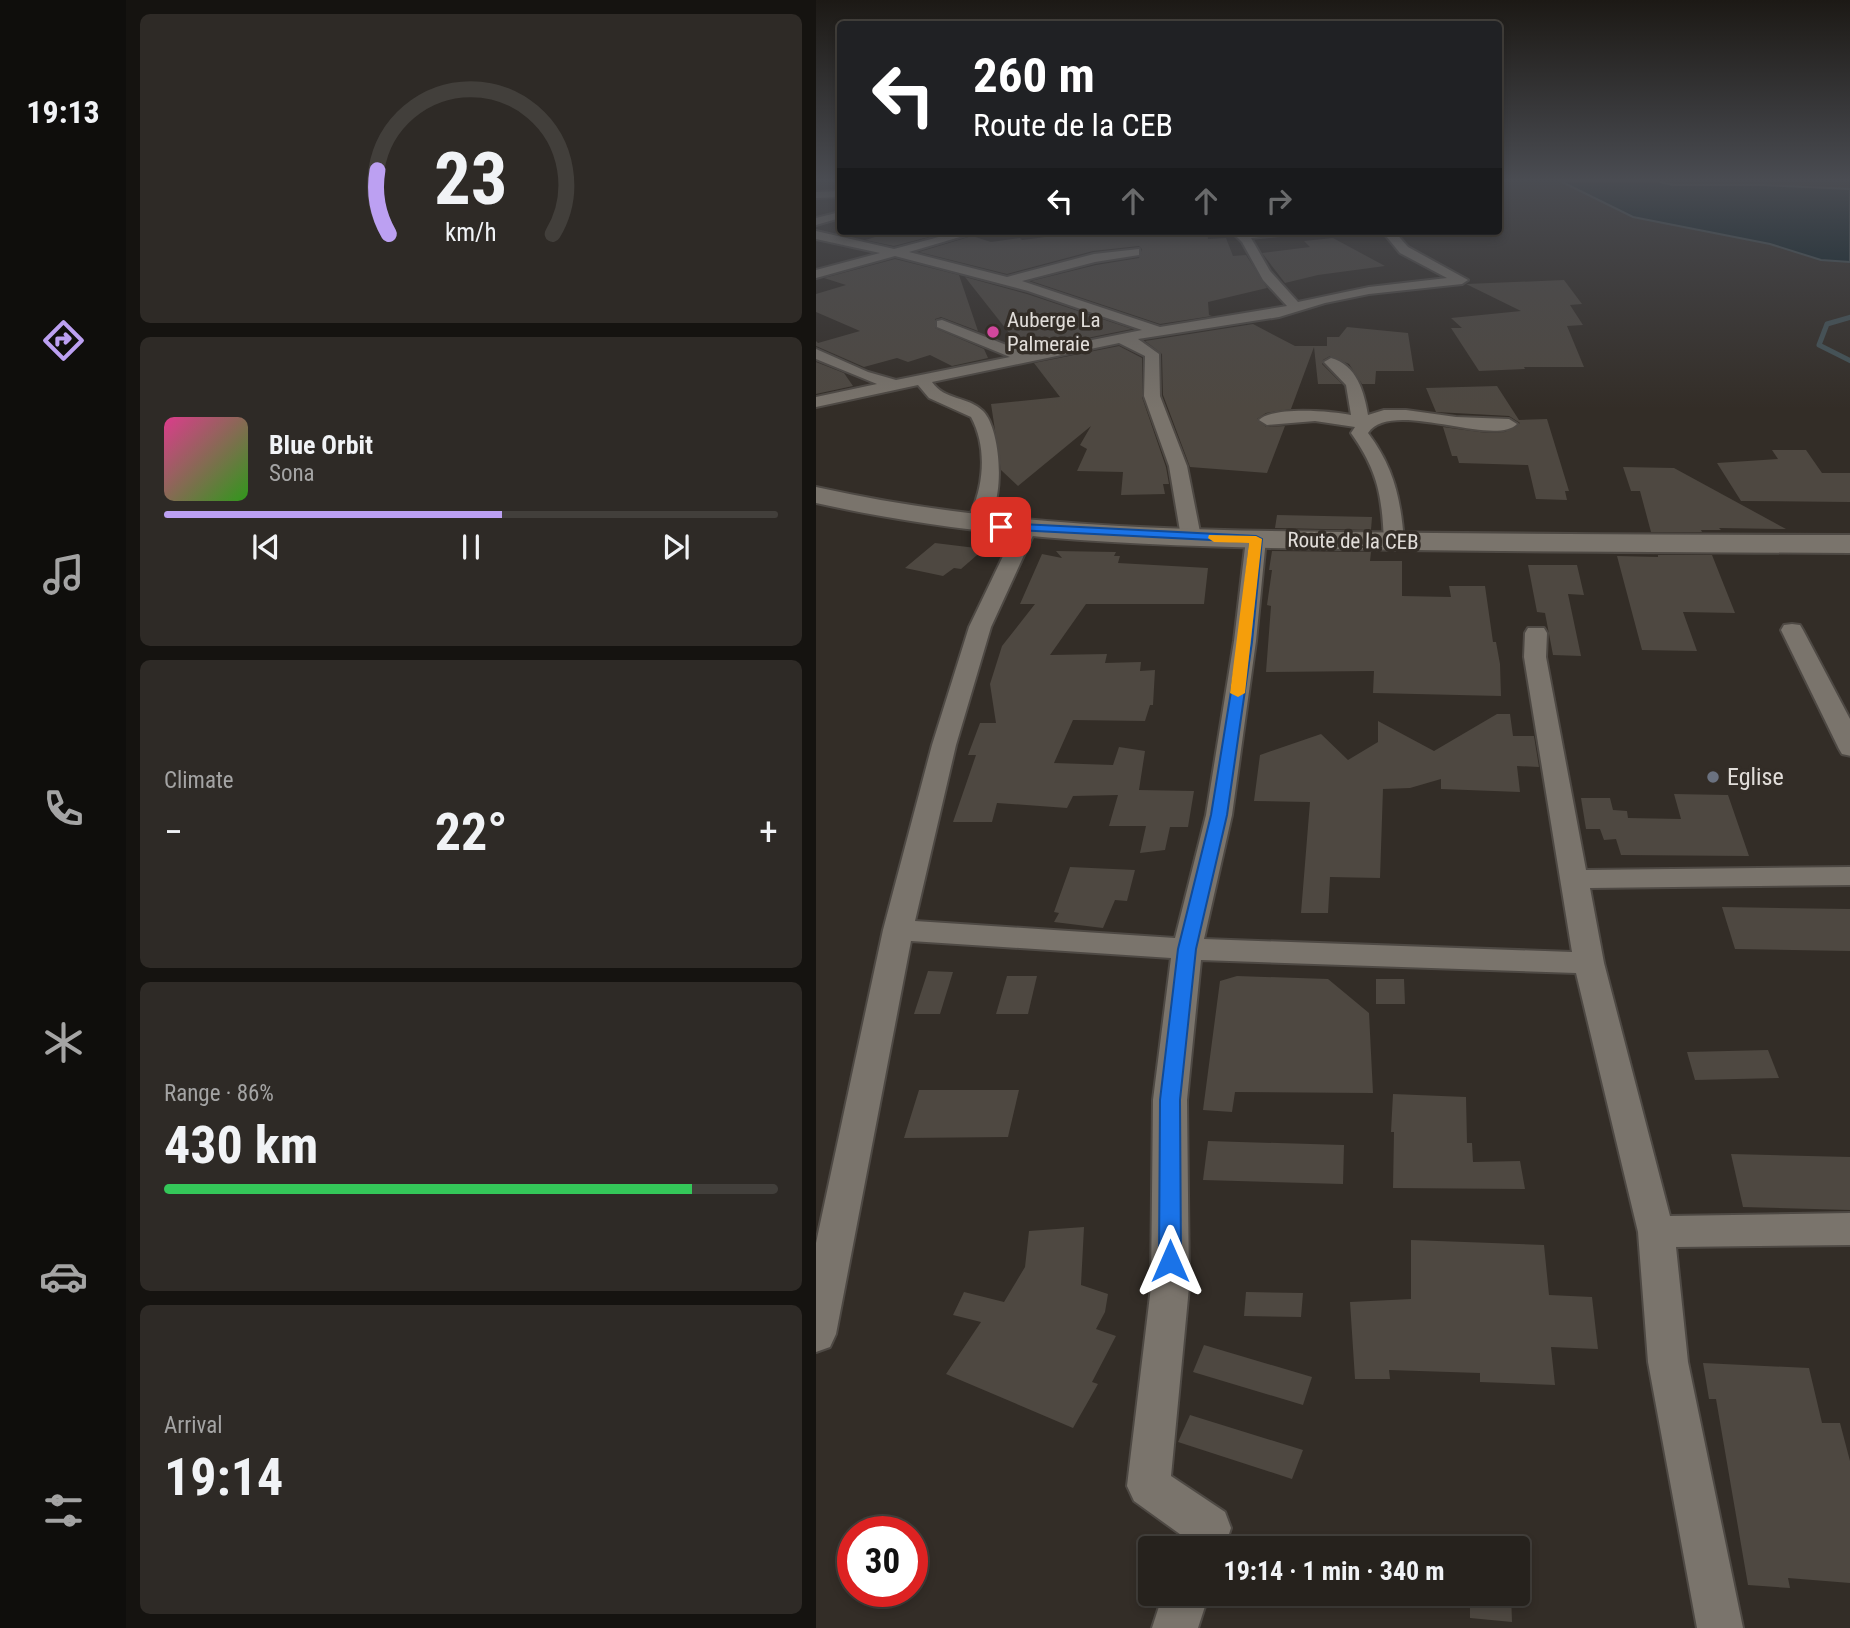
<!DOCTYPE html>
<html lang="en">
<head>
<meta charset="utf-8">
<style>
	body { margin:0; font-family:"Roboto Condensed",sans-serif; background:#2e2a26; color:#f1f3f6; height:100vh; display:flex; flex-direction:column; font-size:26px; white-space:nowrap }
	* { box-sizing:border-box; margin:0 }
	p { font-size:23px; color:#a4a4a4 }
	.icon { flex:none; width:38px; height:38px; fill:none; stroke:currentColor; stroke-width:2; stroke-linecap:round; stroke-linejoin:round }
	.map { position:relative; flex:1; overflow:hidden }
	.sheet { display:flex; flex-direction:column; gap:14px; padding:14px; background:#151310; width:690px }
	.sheet>* { flex:none }
	.hud { position:absolute; left:21px; top:21px; width:665px; height:214px; border-radius:7px; box-shadow:0 4px 10px #0003,0 0 0 2px #423f3b; background:#202124; color:#fff; overflow:hidden }
	.speed { position:absolute; left:21px; top:1516px; display:flex; gap:14px; font-size:35px; font-weight:700; text-align:center }
	.speed>* { display:grid; place-content:center; width:91px; height:91px; border-radius:50%; background:#26221d; box-shadow:0 4px 10px #0003,0 0 0 2px #423f3b; line-height:1 }
	.speed .limit { border:10px solid #d22; background:#fff; color:#111 }
	.pin { position:absolute; display:grid; place-items:center; width:60px; height:60px; color:#fff; margin:-30px; border-radius:14px; box-shadow:0 4px 10px #0006 }
	.me { position:absolute; width:77px; margin:-38px; rotate:0deg; stroke-linejoin:round; filter:drop-shadow(0 0 5px #0008) }
	.turn { display:flex; align-items:center; gap:24px; height:147px; padding:0 21px; font-size:32px }
	.turn .icon { width:91px; height:91px; stroke-width:2.5 }
	.turn b { display:block; font-size:49px; line-height:60px }
	.lanes { display:flex; align-items:center; height:66px; padding:0 21px; background:#0003; justify-content:center; gap:35px; direction:ltr }
	.lanes .off { opacity:.35 }
	.big { font-size:52px; font-weight:700; line-height:1.1 }
	.sheet .widget { flex:1; display:flex; flex-direction:column; justify-content:center; gap:10px; min-width:0; padding:0 24px; border-radius:10px; background:#2e2a26 }
	.sheet .dial { align-items:center; gap:0 }
	.dial svg { height:182px; overflow:visible; fill:none; stroke:#423f3b; stroke-width:7; stroke-linecap:round; text-anchor:middle }
	.dial text { fill:#f1f3f6; stroke:none }
	.song { display:flex; align-items:center; gap:21px }
	.cover { width:84px; height:84px; border-radius:10px; background:linear-gradient(135deg,hsl(330 70% 55%),hsl(110 70% 35%)) }
	.played { height:7px; border-radius:4px; background:linear-gradient(90deg,#bca0f2 55%,#423f3b 55%) }
	.keys { display:flex; justify-content:space-around; direction:ltr }
	.heat { display:flex; justify-content:space-between; align-items:center; font-size:38px; direction:ltr }
	.charge { height:10px; border-radius:5px; background:linear-gradient(90deg,#34c759 86%,#423f3b 0) }
	.trip { position:absolute; left:322px; top:1536px; width:392px; height:70px; border-radius:7px; background:#26221d; box-shadow:0 4px 10px #0003,0 0 0 2px #423f3b; font-weight:700; line-height:70px; text-align:center }
	main { display:flex; flex:1; min-height:0 }
	.dock { display:flex; flex-direction:column; width:126px; justify-content:space-around; align-items:center; background:#0f0e0c; color:#a4a4a4 }
	.dock .icon { width:49px; height:49px }
	.dock .current { color:#bca0f2 }
	.dock b { font-size:32px; color:#f1f3f6 }
	.map>svg:first-child { display:block }
	.water { fill:#001921; stroke:#445458; stroke-width:2 }
	.lines { fill:none; stroke-linecap:round; stroke-linejoin:round }
	.stream { stroke:#445458; stroke-width:5 }
	.building { fill:#4e4841 }
	.street-casing { stroke:#4e4944; stroke-width:4 }
	.secondary-casing { stroke:#4e4944; stroke-width:4 }
	.street { fill:#7a746c; fill-rule:evenodd }
	.secondary { fill:#7a746c; fill-rule:evenodd }
	.route { fill:#1a73e8; stroke:#114b97; stroke-width:2 }
	.slow { fill:#f59e0b }
	.hotel-dot { fill:#d1479c; stroke:#332d27; stroke-width:2.5 }
	.worship-dot { fill:#6b7280; stroke:#332d27; stroke-width:2.5 }
	.labels { text-anchor:middle; stroke-width:7; stroke-linejoin:round; paint-order:stroke }
	.far-poi-label { font-size:21px; fill:#e1ddd9; stroke:#332d27; text-anchor:start }
	.far-street-label { font-size:21px; fill:#e1ddd9; stroke:#332d27 }
	.poi-label { font-size:24px; fill:#e1ddd9; stroke:#332d27; text-anchor:start }
</style>
</head>
<body>
<main>
<nav class="dock">
<b>19:13</b>
<svg class="icon current" aria-label="directions" viewBox="0 0 24 24"><path d="M12 3l9 9-9 9-9-9zM9 14v-3h6M13 9l2 2-2 2"/></svg>
<svg class="icon" aria-label="music" viewBox="0 0 24 24"><path d="M9 18V5l10-2v13"/><circle cx="6" cy="18" r="3"/><circle cx="16" cy="16" r="3"/></svg>
<svg class="icon" aria-label="phone" viewBox="0 0 24 24"><path d="M5 4h4l2 5-3 2q2 4 5 5l2-3 5 2v4C11 20 4 13 5 4z"/></svg>
<svg class="icon" aria-label="climate" viewBox="0 0 24 24"><path d="M12 3v18M4 7l16 10M4 17L20 7"/></svg>
<svg class="icon" aria-label="car" viewBox="0 0 24 24"><path d="M5 17H2v-5l4-1 3-4h7l3 4 3 1v5h-3M9 17h6M6 11h13"/><circle cx="7" cy="17" r="2"/><circle cx="17" cy="17" r="2"/></svg>
<svg class="icon" aria-label="filters" viewBox="0 0 24 24"><path d="M4 7h16M4 17h16"/><circle cx="9" cy="7" r="2"/><circle cx="15" cy="17" r="2"/></svg>
</nav>
<section class="sheet">
<div class="widget dial"><svg viewBox="0 0 100 80">
<path d="M14 69A42 42 0 1 1 86 69"/>
<path d="M14 69A42 42 0 0 1 9 41" stroke="#bca0f2"/>
<text x="50" y="56" font-size="32" font-weight="700">23</text>
<text x="50" y="72" font-size="11">km/h</text>
</svg></div>
<div class="widget">
<div class="song"><i class="cover"></i><div><b>Blue Orbit</b><p>Sona</p></div></div>
<div class="played"></div>
<div class="keys"><svg class="icon" aria-label="previous" viewBox="0 0 24 24"><path d="M18 5L8 12l10 7zM5 5v14"/></svg><svg class="icon" aria-label="pause" viewBox="0 0 24 24"><path d="M8 5v14M16 5v14"/></svg><svg class="icon" aria-label="next" viewBox="0 0 24 24"><path d="M6 5l10 7-10 7zM19 5v14"/></svg></div>
</div>
<div class="widget"><p>Climate</p>
<div class="heat"><a>−</a><b class="big">22°</b><a>+</a></div>
</div>
<div class="widget"><p>Range · 86%</p><b class="big">430 km</b><div class="charge"></div></div>
<div class="widget"><p>Arrival</p><b class="big">19:14</b></div>
</section>
<div class="map">
<svg width="1035" height="1628" viewBox="0 0 1035 1628">
	<rect width="100%" height="100%" fill="#332d27"/>
	<path class="water" d="M744,181H840L857,185H947L1034,189V262L1005,260L954,244L817,217Z"/>
	<g class="lines">
		<path class="stream" d="M1035,317L1011,324L1003,345L1035,361"/>
	</g>
	<g class="building">
		<path d="M81,231H124V234L78,246L49,240Z"/>
		<path d="M278,231H391L392,239L410,238L417,256L430,255L451,288L392,302L393,315L396,316L344,324L215,281L280,265L323,258L326,249L323,246L277,251L191,274L103,252L156,236L175,242L204,238L206,240Z"/>
		<path d="M517,238L569,266L502,275L469,283L446,253L494,247L488,241Z"/>
		<path d="M79,259L143,275L162,331L125,317L119,319V328L168,349L172,358L136,366L114,355L92,362L81,358L48,367L0,346V341L2,343L44,331L0,312V294L30,285L8,278Z"/>
		<path d="M149,277L211,294L316,329L211,350L205,348Z"/>
		<path d="M748,280L766,304L754,305L767,325L751,326L768,367H708L709,369L663,371L635,328H646L635,318L705,311L650,284Z"/>
		<path d="M437,324L479,346H511V337H523L531,327L592,333L598,371H560L559,384H546L533,364L514,356L507,360L506,364L526,384H502L498,347L475,409L450,413L441,419L450,427L469,426L451,473L374,467L347,395L346,354L329,341Z"/>
		<path d="M303,346L326,358V397L350,467L353,484H347L349,494L305,495L307,472L261,471L271,449L264,445L275,426L202,486L185,470L175,404L244,397L218,363Z"/>
		<path d="M0,362L28,373L37,386L0,394Z"/>
		<path d="M681,386L703,420L731,419L753,491H749L751,500L720,499L712,465L643,463L641,456H636L627,427L671,433L689,432L704,423L693,416L620,412L610,388Z"/>
		<path d="M956,450H990L1006,473H1034V502L925,501L901,463L962,459Z"/>
		<path d="M807,467L858,468L970,529L903,528L905,530H885L886,532H835L824,491H815Z"/>
		<path d="M461,515L556,517L555,530L459,528Z"/>
		<path d="M119,543L168,549L145,569L138,568L127,576L89,568Z"/>
		<path d="M240,551L300,552L298,556H304L302,563L392,568L388,604H270L234,655L291,654L289,663L325,662L324,671L339,670L337,705H334L329,721L257,720L238,763L297,765L303,747L329,751L323,790L378,791L372,827H354L349,850L324,853L330,826H293L302,795L257,796L251,808L181,803L176,822H137L160,755H152L164,723H180L174,684L186,646L219,604H204L226,554L246,558Z"/>
		<path d="M456,551L555,552L554,561H586V596L635,597L633,586H669L677,642H680L684,664L685,696L557,693L558,671L450,672L455,606L451,605L456,570H453Z"/>
		<path d="M842,555H896L919,613L867,612L881,651L826,650L801,556L842,557Z"/>
		<path d="M712,565H761L768,595L752,594L765,656L737,655L729,613L721,612Z"/>
		<path d="M681,714H694L697,736H718L723,767L701,766L704,792L625,789V779L594,788L567,789L564,878L514,877L512,913H485L494,802L438,801L444,755L505,734L532,760L562,742V721L618,751Z"/>
		<path d="M858,794L912,795L933,856L805,855L800,839L788,840L784,829H770L765,798H794L797,810L811,811L812,818L865,819Z"/>
		<path d="M254,867L319,870L311,901L299,900L287,928L238,922L243,913L238,912Z"/>
		<path d="M906,907L1034,909V951L919,949Z"/>
		<path d="M112,971L137,972L124,1014H98Z"/>
		<path d="M191,976H221L212,1014H180Z"/>
		<path d="M421,976L512,979L553,1013L557,1093L419,1092L416,1112L387,1110L404,981Z"/>
		<path d="M560,979H588L589,1004H560Z"/>
		<path d="M952,1050L963,1078L879,1080L871,1052Z"/>
		<path d="M103,1090H203L192,1137L88,1138Z"/>
		<path d="M577,1094L650,1097L651,1143H656L657,1162L704,1161L709,1189L577,1188L578,1132H575Z"/>
		<path d="M392,1141L528,1145L527,1184L387,1180Z"/>
		<path d="M915,1154L1034,1157V1210L927,1207Z"/>
		<path d="M268,1227L265,1285L292,1294L289,1312L280,1329L300,1336L276,1382L282,1384L257,1428L130,1374L165,1322L137,1315L148,1292L188,1302L209,1267L213,1231Z"/>
		<path d="M595,1240L728,1245L733,1295L776,1297L782,1349L735,1347L739,1385L664,1382V1373L573,1370L574,1379H539L534,1302L595,1299Z"/>
		<path d="M430,1292L487,1293L485,1317L428,1316Z"/>
		<path d="M388,1345L496,1377L487,1405L377,1372Z"/>
		<path d="M887,1363L993,1368L1006,1423H1024L1034,1461V1583L972,1578L974,1588L932,1585L900,1399H893Z"/>
		<path d="M374,1415L487,1450L476,1479L362,1442Z"/>
		<path d="M654,1594H695L696,1622L654,1618Z"/>
	</g>
	<g class="lines">
		<g class="street-casing">
			<g id="street">
				<path d="M24,191V197L0,198V192Z"/>
				<path d="M24,212V218L0,225V218Z"/>
				<path d="M0,231L78,249L145,231H164L93,252L191,277L278,254L323,249V255L279,262L206,281L344,327L471,306L447,280L426,242L415,231H469L463,235L435,238L454,271L482,302L553,287L631,278L584,253L566,231H578L592,247L652,280L646,284L553,294L509,303L463,317L322,339L343,354L344,396L371,466L385,537L375,543L365,537L353,466L328,396L329,356L303,343L116,382C129,401 152,396 167,411C187,431 192,521 159,530L149,524C167,494 173,450 155,417L113,398L102,385L0,407V397L61,384L0,359V349L52,372L80,380L194,357L121,327V321L126,320L211,353L326,330L212,291L79,256L0,278V270L64,253L0,239Z"/>
				<path d="M515,358C541,365 548,392 552,415L568,410H590L640,417L693,419L701,424C678,448 576,398 552,433C578,467 585,500 588,542L585,546L578,548L568,542C566,496 562,471 535,433L539,427L499,421L451,425L443,420C457,406 516,411 535,415L530,385L508,362Z"/>
				<path d="M210,523L220,529L175,627L140,745L99,921L359,938L390,815L418,641L430,539L440,533L450,539L440,641L416,815L388,939L756,952L708,657L709,633L712,628H728L731,633L730,657L770,870L1035,867V885L774,888L788,963L854,1216L1035,1213V1245L860,1247L872,1362L927,1628H881L832,1362L822,1232L760,973L385,960L371,1100L373,1287L355,1476L409,1512L415,1528L408,1549H364L368,1537L318,1501L311,1486L335,1287L337,1100L355,958L95,941L20,1334L14,1347L0,1352V1243L67,930L116,745L153,627L200,529Z"/>
				<path d="M976,624L984,625L987,630L1035,721V756L1026,754L1023,749L965,630L968,625Z"/>
				<path d="M347,1594H393L382,1628H336Z"/>
			</g>
		</g>
		<g class="secondary-casing">
			<path id="secondary" d="M0,487C174,526 349,530 526,532C696,534 865,535 1035,535V553C865,552 696,552 526,549C349,547 174,542 0,503Z"/>
		</g>
		<use href="#street" class="street"/>
		<use href="#secondary" class="secondary"/>
	</g>
	<linearGradient id="sky" x2="0" y2="1"><stop stop-color="#1c1915"/><stop offset="0.44" stop-color="#4a4c52"/><stop offset="1" stop-color="#4a4c52" stop-opacity="0"/></linearGradient>
	<rect width="1035" height="409" fill="url(#sky)"/>
	<path class="route" d="M185,523L440,536L446,539L436,642L411,815L380,949L364,1100L365,1261L362,1268L354,1270L346,1268L343,1261L344,1100L362,949L395,815L423,642L434,542L181,529L179,527Z"/>
	<path class="slow" d="M393,535L440,536L446,539L429,693L422,697L414,693L433,543L398,542L392,538Z"/>
	<circle class="hotel-dot" cx="177" cy="332" r="7"/>
	<circle class="worship-dot" cx="897" cy="777" r="7"/>
	<g class="labels">
		<g class="far-poi-label">
			<text x="191" y="327">Auberge La<tspan x="191" dy="24">Palmeraie</tspan></text>
		</g>
		<g class="far-street-label">
			<text transform="translate(537 541) rotate(1)" y="7">Route de la CEB</text>
		</g>
		<g class="poi-label">
			<text x="911" y="785">Eglise</text>
		</g>
	</g>
</svg>
<div class="speed"><div class="limit">30</div></div>
<div class="pin" style="left:185px;top:527px;background:#d93025"><svg class="icon" aria-label="arrive" viewBox="0 0 24 24"><path d="M6 21V4h12l-3 4 3 4H6"/></svg></div>
<svg class="me" style="left:354px;top:1261px" viewBox="-20 -20 40 40"><path d="M0-17L14 15 0 8-14 15z" fill="#1a73e8" stroke="#fff" stroke-width="4"/></svg>
<div class="trip">19:14 · 1 min · 340 m</div>
<div class="hud">
<div class="turn"><svg class="icon" aria-label="left" viewBox="0 0 24 24"><path d="M17 20v-9H6M10 6l-5 5 5 5"/></svg><div><b>260 m</b>Route de la CEB</div></div>
<div class="lanes"><svg class="icon" aria-label="left" viewBox="0 0 24 24"><path d="M17 20v-9H6M10 6l-5 5 5 5"/></svg><svg class="icon off" aria-label="ahead" viewBox="0 0 24 24"><path d="M12 20V5M6 11l6-6 6 6"/></svg><svg class="icon off" aria-label="ahead" viewBox="0 0 24 24"><path d="M12 20V5M6 11l6-6 6 6"/></svg><svg class="icon off" aria-label="right" viewBox="0 0 24 24"><path d="M7 20v-9h11M14 6l5 5-5 5"/></svg></div>
</div>
</div>
</main>
</body>
</html>
